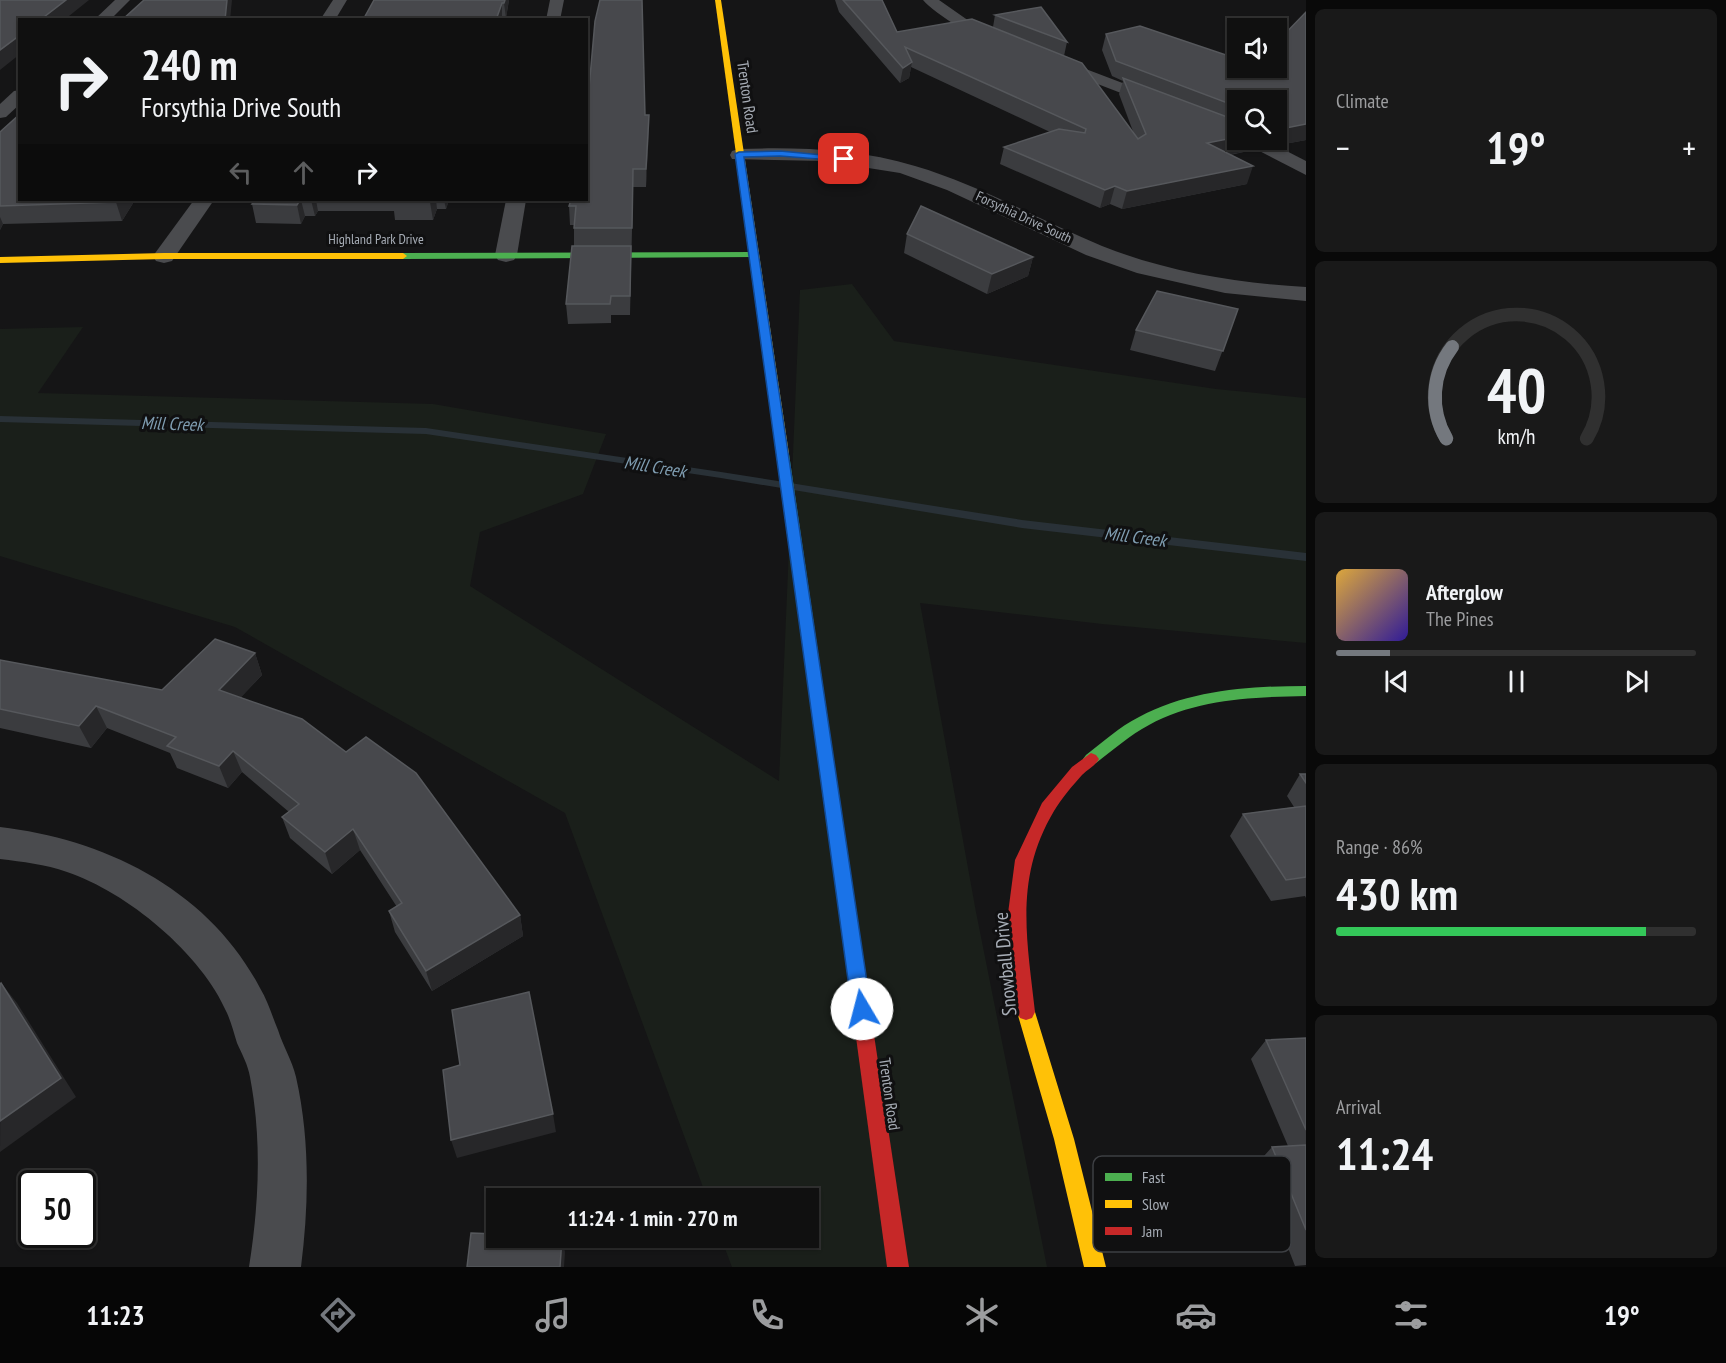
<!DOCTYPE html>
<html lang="en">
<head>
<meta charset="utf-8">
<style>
	body { margin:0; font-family:"PT Sans Narrow",sans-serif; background:#191919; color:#f1f3f6; height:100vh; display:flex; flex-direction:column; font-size:22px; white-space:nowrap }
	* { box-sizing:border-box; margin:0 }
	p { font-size:20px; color:#9c9d9f }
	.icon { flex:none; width:33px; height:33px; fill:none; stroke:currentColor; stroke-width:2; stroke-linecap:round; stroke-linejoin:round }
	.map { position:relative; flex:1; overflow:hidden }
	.details { display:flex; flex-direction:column; gap:9px; padding:9px; background:#090909; width:420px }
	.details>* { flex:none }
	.hud { position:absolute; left:18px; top:18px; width:570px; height:183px; border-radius:0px; box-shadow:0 2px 4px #0004,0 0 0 2px #303030; background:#101010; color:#f1f3f6; overflow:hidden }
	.fabs { position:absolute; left:1227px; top:18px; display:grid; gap:12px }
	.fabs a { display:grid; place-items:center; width:60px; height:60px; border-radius:0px; background:#101010; box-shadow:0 2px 4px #0004,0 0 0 2px #303030; font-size:30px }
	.speed { position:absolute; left:18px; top:1170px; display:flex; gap:12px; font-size:30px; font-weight:700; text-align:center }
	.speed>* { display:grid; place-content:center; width:78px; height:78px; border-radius:50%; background:#101010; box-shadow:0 2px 4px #0004,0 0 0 2px #303030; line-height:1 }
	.speed .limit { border:3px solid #111; border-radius:9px; background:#fff; color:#111 }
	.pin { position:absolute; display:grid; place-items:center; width:51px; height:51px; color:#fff; margin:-26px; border-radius:12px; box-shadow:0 3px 9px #0006 }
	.me { position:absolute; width:66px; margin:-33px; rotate:352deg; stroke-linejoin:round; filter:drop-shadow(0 0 4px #0008) }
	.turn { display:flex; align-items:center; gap:21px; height:126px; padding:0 24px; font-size:27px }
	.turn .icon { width:78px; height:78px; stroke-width:2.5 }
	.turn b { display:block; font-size:42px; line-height:51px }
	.lanes { display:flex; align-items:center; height:57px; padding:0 24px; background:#0003; justify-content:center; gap:30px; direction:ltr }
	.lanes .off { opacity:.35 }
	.big { font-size:45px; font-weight:600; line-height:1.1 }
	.details .widget { flex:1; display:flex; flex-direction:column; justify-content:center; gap:9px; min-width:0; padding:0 21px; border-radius:9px; background:#191919 }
	.details .dial { align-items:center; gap:0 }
	.dial svg { height:156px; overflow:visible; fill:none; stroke:#303030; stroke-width:7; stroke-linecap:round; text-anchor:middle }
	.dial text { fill:#f1f3f6; stroke:none }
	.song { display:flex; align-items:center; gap:18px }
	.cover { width:72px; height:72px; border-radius:9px; background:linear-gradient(135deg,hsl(40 70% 55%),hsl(250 70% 35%)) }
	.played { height:6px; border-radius:3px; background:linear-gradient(90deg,#74787e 15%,#303030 15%) }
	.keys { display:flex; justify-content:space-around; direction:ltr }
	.heat { display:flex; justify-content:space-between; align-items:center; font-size:33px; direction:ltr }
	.charge { height:9px; border-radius:4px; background:linear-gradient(90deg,#34c759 86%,#303030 0) }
	.trip { position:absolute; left:486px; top:1188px; width:333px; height:60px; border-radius:0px; background:#101010; box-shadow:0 2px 4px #0004,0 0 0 2px #303030; font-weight:600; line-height:60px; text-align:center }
	.tabs { display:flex; height:96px; justify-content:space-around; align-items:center; background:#060606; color:#9c9d9f }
	.tabs .icon { width:42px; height:42px }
	.tabs .active { color:#74787e }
	.tabs b { font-size:27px; color:#f1f3f6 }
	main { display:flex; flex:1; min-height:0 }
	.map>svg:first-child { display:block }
	.green { fill:#1a1f1a }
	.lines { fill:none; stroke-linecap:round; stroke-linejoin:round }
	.stream { fill:#293137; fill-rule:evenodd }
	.street { fill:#4a4b4e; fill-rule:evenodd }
	.fast { fill:#4caf50; fill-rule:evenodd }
	.slow { fill:#ffc107; fill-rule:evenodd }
	.jam { fill:#c62828; fill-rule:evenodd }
	.wall { fill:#3b3c3f }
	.shaded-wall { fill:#272729 }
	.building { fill:#47484c; stroke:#56585c; stroke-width:1.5 }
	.route { fill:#1a73e8; stroke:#114b97; stroke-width:1.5 }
	.labels { text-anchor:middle; stroke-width:6; stroke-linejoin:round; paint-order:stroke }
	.far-street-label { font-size:14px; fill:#a7adb6; stroke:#101011 }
	.street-label { font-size:16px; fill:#a7adb6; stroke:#101011 }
	.water-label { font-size:18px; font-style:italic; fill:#7f9db1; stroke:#101011 }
	.near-street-label { font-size:20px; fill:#a7adb6; stroke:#101011 }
	.key { fill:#101011; stroke:#3d3f43; stroke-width:1.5 }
	.key-label { font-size:16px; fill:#a7adb6 }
</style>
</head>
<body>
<main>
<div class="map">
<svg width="1306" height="1267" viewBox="0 0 1306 1267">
	<rect width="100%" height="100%" fill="#151516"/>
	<path class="green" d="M852,284L894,341L1216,389L1306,398V643L1102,624L920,603L976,912L1047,1267H732L721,1238H808V1198H707L565,813L235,627L0,556V329L83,327L38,393L433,404L606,434L583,494L480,532L470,586L779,781L800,290Z"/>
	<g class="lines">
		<path class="stream" d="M0,416L426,428L721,472L1022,520L1306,553V561L1022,528L721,478L426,434L0,422Z"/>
		<g class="street">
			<path d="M115,0H130L110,20H94Z"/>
			<path d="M333,0H347L335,20H320Z"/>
			<path d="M550,0H564L560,20H546Z"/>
			<path d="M923,0H939L969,21L1006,38L1009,41L1006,44C988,49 935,14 923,0Z"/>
			<path d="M1049,55L1238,127V138L1043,63L1041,60L1043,57Z"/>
			<path d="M20,90V104L6,117L0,118V104L14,91Z"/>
			<path d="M1243,140H1265L1306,161V175L1246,144Z"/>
			<path d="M739,149C798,147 858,149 915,166C980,185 1039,220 1102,246C1168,272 1236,283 1306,287V301L1225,293L1137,273L1086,255L947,190L900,173L824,161L732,159L730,155L732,151Z"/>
			<path d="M194,200H214L172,261L164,263L156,261L153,256Z"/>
			<path d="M506,200H526L517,255L514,260L506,262L498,260L495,255Z"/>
			<path d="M0,827C105,839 209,890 260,988C268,1001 272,1016 278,1030C283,1046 292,1060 296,1077C310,1139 309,1204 301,1267H249C259,1204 262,1140 250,1077C248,1065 242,1054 237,1043C234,1033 231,1022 227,1013C202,954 127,892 67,872C45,864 23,862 0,859Z"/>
		</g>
		<g class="fast">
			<path d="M753,252L757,255L756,257L403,259L399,256L403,253Z"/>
			<path d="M783,451L789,454L871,1015L868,1021L862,1023L856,1021L853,1015L777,454Z"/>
			<path d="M1306,686V696C1253,697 1196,699 1149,725C1130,735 1113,750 1096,763L1091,765L1086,763L1083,759L1086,755C1103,742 1119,727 1139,717C1190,690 1249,686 1306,686Z"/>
		</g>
		<g class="slow">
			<path d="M715,0H721L789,454L783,457L777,454Z"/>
			<path d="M164,253H403L407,256L403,259H164L0,263V257Z"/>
			<path d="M1026,1004L1032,1006L1035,1012L1074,1139L1106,1267H1084L1054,1139L1017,1012L1020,1006Z"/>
		</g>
		<g class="jam">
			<path d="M1091,753L1096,755L1099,759C1095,766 1088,769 1082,775C1073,785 1061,799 1054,811C1014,878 1027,939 1035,1012L1032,1018L1026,1020L1020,1018L1017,1012L1007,921L1015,860L1042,803L1072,767Z"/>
			<path d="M862,1007L868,1009L871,1015L909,1267H887L853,1015L856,1009Z"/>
		</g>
	</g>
	<g class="wall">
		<path d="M374,0H509L506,18H503Z"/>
		<path d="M835,0H882L897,32L993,27L995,15L1067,42L1064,56L1134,134L1119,94L1123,81L1112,76L1102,50L1106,34L1238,68H1276L1306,12V140L1279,145L1269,140H1276V100H1238V140H1257L1253,150L1230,155L1247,184L1122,209L1110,204L1100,208L1000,164L1004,147L1050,132L911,67L909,78L900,83L839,12Z"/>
		<path d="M645,115H649L646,187H633L630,315H611V323L568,324L566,304L574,246V225H570L569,206Z"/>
		<path d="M0,132L135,200L122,221L3,224L0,230Z"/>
		<path d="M255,200H449L446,209H437L433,220H395L394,211H318L315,216H305L301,224L256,223L252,204Z"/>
		<path d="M907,234L1033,257L1028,276L987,294L904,253Z"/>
		<path d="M1238,309L1215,371L1130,350L1136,330Z"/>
		<path d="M255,653L262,675L241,697L520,915L523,936L432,991L395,932L389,911L397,907L360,850L332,874L290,838L282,817L289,812L242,772L228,788L177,768L170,753L107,728L91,748L0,728V660L162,690Z"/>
		<path d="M1300,774H1306V898L1305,896L1271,901L1230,836L1243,814L1294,807L1287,796Z"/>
		<path d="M1306,1038V1265L1295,1266L1256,1165L1272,1147L1288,1146L1251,1059L1266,1040Z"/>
	</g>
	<g class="shaded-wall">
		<path d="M66,0H89L64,20H40Z"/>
		<path d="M227,0H232L230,20H225Z"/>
		<path d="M505,0H509L506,18L504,3Z"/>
		<path d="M502,3V20H496Z"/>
		<path d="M20,35V54L0,70V50Z"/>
		<path d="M912,62L909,78L900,83L903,68Z"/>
		<path d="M649,115V132L646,187V169Z"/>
		<path d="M1306,124V140L1279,145L1286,128Z"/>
		<path d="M1238,137V140H1257L1253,150L1202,160L1207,143Z"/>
		<path d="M1253,166L1247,184L1122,209L1127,191Z"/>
		<path d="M1115,186L1110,204L1100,208L1105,190Z"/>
		<path d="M118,200H135L122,221L116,202Z"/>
		<path d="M300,200H301L305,216L301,224L297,205Z"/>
		<path d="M311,200H316L318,211L315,216Z"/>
		<path d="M431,200H436L437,209L433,220L430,202Z"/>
		<path d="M444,200H449L446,209Z"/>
		<path d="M0,217L3,224L0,230Z"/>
		<path d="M1033,257L1028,276L987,294L992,274Z"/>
		<path d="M255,653L262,675L228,711L219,690Z"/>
		<path d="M96,706L107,728L91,748L79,726Z"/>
		<path d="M233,751L242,772L228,788L219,766Z"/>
		<path d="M353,829L360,850L332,874L325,852Z"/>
		<path d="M520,915L523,936L432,991L426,971Z"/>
		<path d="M1,983L17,1003L76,1097L0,1152Z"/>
		<path d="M553,1114L556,1132L457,1158L451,1140Z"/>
		<path d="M562,1238L565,1252L564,1267H560Z"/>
	</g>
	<g class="building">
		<path d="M0,0H66L40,20H20V35L0,50Z"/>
		<path d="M144,0H227L225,20H122Z"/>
		<path d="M374,0H505L504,3H502L496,20H363Z"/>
		<path d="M600,0H642L645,115H649L646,169H633L632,228H574L576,206H569L571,200H586V122L595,21Z"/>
		<path d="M843,0H882L897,32L972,19L1082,63L1138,139L1146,134L1123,78L1238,121V137L1207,143L1253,166L1127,191L1115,186L1105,190L1004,147L1059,129L1085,133L1086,129L905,47L912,62L903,68Z"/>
		<path d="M1041,7L1067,42L995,15Z"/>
		<path d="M1306,12V124L1286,128L1276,123V100H1238V107L1116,61L1106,34L1140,26L1238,59V68H1276V43Z"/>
		<path d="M20,114V200H118L116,202L0,206V132Z"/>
		<path d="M255,200H300L297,205L252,204Z"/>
		<path d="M393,200H431L430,202H392Z"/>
		<path d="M921,206L1033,257L992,274L907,234Z"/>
		<path d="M572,246H631L630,296H611L610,304H566Z"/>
		<path d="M1157,291L1238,309L1223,351L1136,330Z"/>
		<path d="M215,639L255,653L219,690L302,719L346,752L366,737L416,773L520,915L426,971L389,911L402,903L353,829L325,852L282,817L299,804L233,751L219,766L167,746L176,737L96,706L79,726L0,709V660L162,690Z"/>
		<path d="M1300,774H1306V783Z"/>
		<path d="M1306,806V877L1286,880L1243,814Z"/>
		<path d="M1,983L61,1078L0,1121V984Z"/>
		<path d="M529,992L553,1114L451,1140L443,1070L460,1065L452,1010Z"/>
		<path d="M1306,1038V1130L1266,1040Z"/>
		<path d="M1306,1145V1230L1272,1147Z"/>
		<path d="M471,1233L496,1234V1238H562L560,1267H467Z"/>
	</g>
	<path class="route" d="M780,151L844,157L848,159L844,161L780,156L744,157L871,1009L868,1015L862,1017L855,1015L852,1009L735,154L739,152Z"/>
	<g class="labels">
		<g class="far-street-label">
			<text transform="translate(1024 217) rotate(25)" y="5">Forsythia Drive South</text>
			<text x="376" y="244">Highland Park Drive</text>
		</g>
		<g class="street-label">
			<text transform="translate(748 97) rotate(82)" y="6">Trenton Road</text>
			<text transform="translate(890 1094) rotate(82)" y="6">Trenton Road</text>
		</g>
		<g class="water-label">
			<text transform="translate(172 424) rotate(2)" y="6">Mill Creek</text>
			<text transform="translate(655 467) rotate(9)" y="6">Mill Creek</text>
			<text transform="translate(1135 537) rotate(7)" y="6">Mill Creek</text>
		</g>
		<g class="near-street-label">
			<text transform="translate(1005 964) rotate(-95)" y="7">Snowball Drive</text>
		</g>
	</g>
	<rect x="1093" y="1156" width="198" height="96" rx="9" class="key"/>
	<rect x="1105" y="1173" width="27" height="8" fill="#4caf50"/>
	<rect x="1105" y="1200" width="27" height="8" fill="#ffc107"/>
	<rect x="1105" y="1227" width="27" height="8" fill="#c62828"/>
	<g class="key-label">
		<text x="1142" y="1183">Fast</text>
		<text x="1142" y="1210">Slow</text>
		<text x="1142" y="1237">Jam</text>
	</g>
</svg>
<div class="fabs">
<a><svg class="icon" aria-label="sound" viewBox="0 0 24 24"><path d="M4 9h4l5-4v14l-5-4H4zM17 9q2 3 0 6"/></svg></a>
<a><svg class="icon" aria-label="search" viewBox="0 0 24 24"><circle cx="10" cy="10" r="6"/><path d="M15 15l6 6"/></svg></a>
</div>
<div class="speed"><div class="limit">50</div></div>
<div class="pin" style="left:844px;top:159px;background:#d93025"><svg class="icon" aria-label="arrive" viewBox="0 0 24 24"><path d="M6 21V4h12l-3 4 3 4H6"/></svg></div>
<svg class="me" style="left:862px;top:1009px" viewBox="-20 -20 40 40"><circle r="19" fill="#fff"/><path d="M0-13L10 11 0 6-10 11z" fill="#1a73e8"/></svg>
<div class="trip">11:24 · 1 min · 270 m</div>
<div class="hud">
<div class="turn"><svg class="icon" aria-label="right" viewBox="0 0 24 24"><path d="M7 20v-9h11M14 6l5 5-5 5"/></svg><div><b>240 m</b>Forsythia Drive South</div></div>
<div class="lanes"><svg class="icon off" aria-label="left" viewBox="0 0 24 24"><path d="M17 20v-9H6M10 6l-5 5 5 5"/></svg><svg class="icon off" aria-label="ahead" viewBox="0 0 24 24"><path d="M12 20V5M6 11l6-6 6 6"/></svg><svg class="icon" aria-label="right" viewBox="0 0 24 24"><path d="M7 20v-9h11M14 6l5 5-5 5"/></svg></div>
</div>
</div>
<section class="details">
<div class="widget"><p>Climate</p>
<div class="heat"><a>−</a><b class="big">19°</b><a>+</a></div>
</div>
<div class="widget dial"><svg viewBox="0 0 100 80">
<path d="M14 69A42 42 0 1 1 86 69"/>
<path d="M14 69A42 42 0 0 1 17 22" stroke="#74787e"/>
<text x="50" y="56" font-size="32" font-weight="700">40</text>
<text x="50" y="72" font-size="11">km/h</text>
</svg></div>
<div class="widget">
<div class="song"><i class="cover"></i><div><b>Afterglow</b><p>The Pines</p></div></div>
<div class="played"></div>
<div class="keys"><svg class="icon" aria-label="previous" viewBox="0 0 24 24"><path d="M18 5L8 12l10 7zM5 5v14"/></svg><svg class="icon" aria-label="pause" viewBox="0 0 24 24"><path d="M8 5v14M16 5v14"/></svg><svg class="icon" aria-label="next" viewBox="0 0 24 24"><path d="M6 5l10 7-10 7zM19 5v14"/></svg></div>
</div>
<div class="widget"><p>Range · 86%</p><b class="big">430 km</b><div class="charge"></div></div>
<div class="widget"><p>Arrival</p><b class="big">11:24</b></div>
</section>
</main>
<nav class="tabs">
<b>11:23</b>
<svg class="icon active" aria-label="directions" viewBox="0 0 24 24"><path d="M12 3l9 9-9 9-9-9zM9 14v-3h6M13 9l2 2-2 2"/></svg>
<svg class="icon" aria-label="music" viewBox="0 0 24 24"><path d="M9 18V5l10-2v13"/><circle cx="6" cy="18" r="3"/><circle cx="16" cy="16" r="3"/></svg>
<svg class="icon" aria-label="phone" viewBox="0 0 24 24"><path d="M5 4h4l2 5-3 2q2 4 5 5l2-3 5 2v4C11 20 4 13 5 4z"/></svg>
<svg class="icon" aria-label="climate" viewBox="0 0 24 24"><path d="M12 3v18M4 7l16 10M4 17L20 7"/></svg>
<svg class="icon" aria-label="car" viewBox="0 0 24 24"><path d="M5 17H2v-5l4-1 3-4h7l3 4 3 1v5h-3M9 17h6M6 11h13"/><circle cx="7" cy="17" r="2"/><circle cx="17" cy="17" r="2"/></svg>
<svg class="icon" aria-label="filters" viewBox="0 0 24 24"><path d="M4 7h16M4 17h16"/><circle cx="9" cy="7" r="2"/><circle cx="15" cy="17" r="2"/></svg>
<b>19°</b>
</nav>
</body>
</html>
